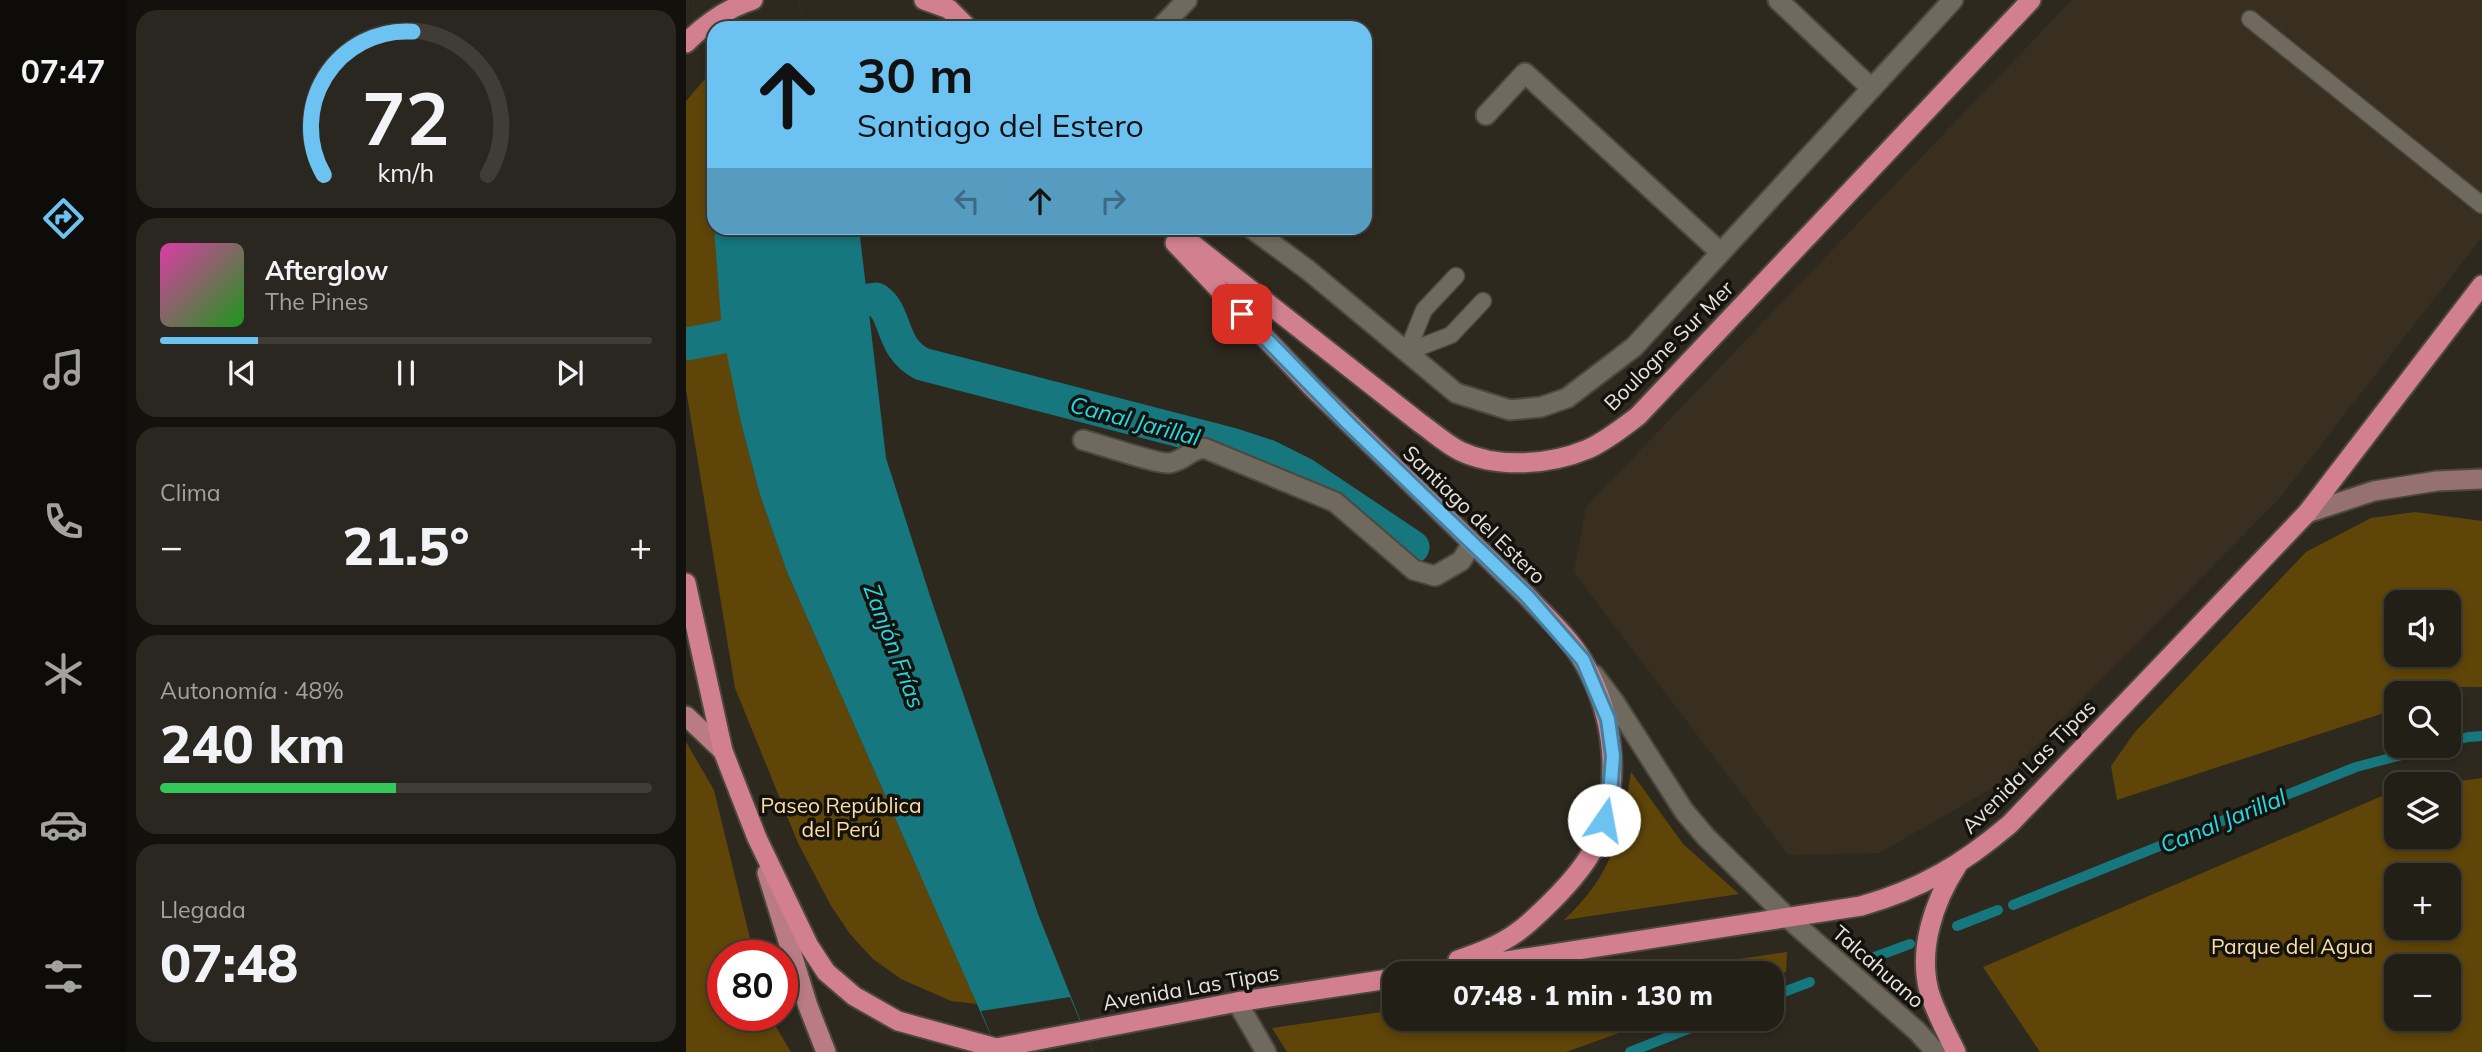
<!DOCTYPE html>
<html lang="es">
<head>
<meta charset="utf-8">
<style>
	body { margin:0; font-family:Mulish,sans-serif; background:#2a2720; color:#f1f3f6; height:100vh; display:flex; flex-direction:column; font-size:26px; white-space:nowrap }
	* { box-sizing:border-box; margin:0 }
	p { font-size:23px; color:#a2a2a1 }
	.icon { flex:none; width:38px; height:38px; fill:none; stroke:currentColor; stroke-width:2; stroke-linecap:round; stroke-linejoin:round }
	.map { position:relative; flex:1; overflow:hidden }
	.sheet { display:flex; flex-direction:column; gap:10px; padding:10px; background:#13110d; width:560px }
	.sheet>* { flex:none }
	.hud { position:absolute; left:21px; top:21px; width:665px; height:214px; border-radius:21px; box-shadow:0 4px 10px #0003,0 0 0 2px #3f3d36; background:#6cc3f2; color:#111; overflow:hidden }
	.fabs { position:absolute; left:1698px; top:590px; display:grid; gap:14px }
	.fabs a { display:grid; place-items:center; width:77px; height:77px; border-radius:14px; background:#221f17; box-shadow:0 4px 10px #0003,0 0 0 2px #3f3d36; font-size:35px }
	.speed { position:absolute; left:21px; top:940px; display:flex; gap:14px; font-size:35px; font-weight:700; text-align:center }
	.speed>* { display:grid; place-content:center; width:91px; height:91px; border-radius:50%; background:#221f17; box-shadow:0 4px 10px #0003,0 0 0 2px #3f3d36; line-height:1 }
	.speed .limit { border:10px solid #d22; background:#fff; color:#111 }
	.pin { position:absolute; display:grid; place-items:center; width:60px; height:60px; color:#fff; margin:-30px; border-radius:14px; box-shadow:0 4px 10px #0006 }
	.me { position:absolute; width:77px; margin:-38px; rotate:12deg; stroke-linejoin:round; filter:drop-shadow(0 0 5px #0008) }
	.turn { display:flex; align-items:center; gap:24px; height:147px; padding:0 35px; font-size:32px }
	.turn .icon { width:91px; height:91px; stroke-width:2.5 }
	.turn b { display:block; font-size:49px; line-height:60px }
	.lanes { display:flex; align-items:center; height:66px; padding:0 35px; background:#0003; justify-content:center; gap:35px; direction:ltr }
	.lanes .off { opacity:.35 }
	.big { font-size:52px; font-weight:800; line-height:1.1 }
	.sheet .card { flex:1; display:flex; flex-direction:column; justify-content:center; gap:10px; min-width:0; padding:0 24px; border-radius:21px; background:#2a2720 }
	.sheet .dial { align-items:center; gap:0 }
	.dial svg { height:182px; overflow:visible; fill:none; stroke:#3f3d36; stroke-width:7; stroke-linecap:round; text-anchor:middle }
	.dial text { fill:#f1f3f6; stroke:none }
	.song { display:flex; align-items:center; gap:21px }
	.cover { width:84px; height:84px; border-radius:10px; background:linear-gradient(135deg,hsl(320 70% 55%),hsl(120 70% 35%)) }
	.played { height:7px; border-radius:4px; background:linear-gradient(90deg,#6cc3f2 20%,#3f3d36 20%) }
	.keys { display:flex; justify-content:space-around; direction:ltr }
	.heat { display:flex; justify-content:space-between; align-items:center; font-size:38px; direction:ltr }
	.charge { height:10px; border-radius:5px; background:linear-gradient(90deg,#34c759 48%,#3f3d36 0) }
	.trip { position:absolute; left:696px; top:961px; width:402px; height:70px; border-radius:21px; background:#221f17; box-shadow:0 4px 10px #0003,0 0 0 2px #3f3d36; font-weight:800; line-height:70px; text-align:center }
	main { display:flex; flex:1; min-height:0 }
	.tab-bar { display:flex; flex-direction:column; width:126px; justify-content:space-around; align-items:center; background:#0e0c09; color:#a2a2a1 }
	.tab-bar .icon { width:49px; height:49px }
	.tab-bar .current { color:#6cc3f2 }
	.tab-bar b { font-size:32px; color:#f1f3f6 }
	.map>svg:first-child { display:block }
	.built { fill:#382f20 }
	.green { fill:#5f4508; fill-rule:evenodd }
	.water { fill:#16777e }
	.pier { fill:#2e291f }
	.lines { fill:none; stroke-linecap:round; stroke-linejoin:round }
	.stream { stroke:#16777e; stroke-width:10 }
	.canal { stroke:#16777e; stroke-width:33 }
	.service-casing { stroke:#4c483f; stroke-width:19 }
	.minor-casing { stroke:#4c483f; stroke-width:23 }
	.tertiary-casing { stroke:#4c483f; stroke-width:23 }
	.secondary-casing { stroke:#4c483f; stroke-width:23 }
	.primary-casing { stroke:#4c483f; stroke-width:23 }
	.trunk-casing { stroke:#4c483f; stroke-width:23 }
	.service { stroke:#706a5e; stroke-width:16 }
	.minor { stroke:#706a5e; stroke-width:19 }
	.tertiary { stroke:#706a5e; stroke-width:19 }
	.secondary { stroke:#957271; stroke-width:19 }
	.primary { stroke:#b97b84; stroke-width:19 }
	.trunk { stroke:#d28090; stroke-width:19 }
	.route-casing { stroke:#467f9d; stroke-width:18 }
	.route { stroke:#6cc3f2; stroke-width:12 }
	.labels { text-anchor:middle; stroke-width:7; stroke-linejoin:round; paint-order:stroke }
	.street-label { font-size:21px; fill:#e7e3dd; stroke:#14120d }
	.park-label { font-size:21px; fill:#fddea5; stroke:#14120d }
	.water-label { font-size:23px; font-style:italic; fill:#23dbe8; stroke:#14120d }
</style>
</head>
<body>
<main>
<nav class="tab-bar">
<b>07:47</b>
<svg class="icon current" aria-label="directions" viewBox="0 0 24 24"><path d="M12 3l9 9-9 9-9-9zM9 14v-3h6M13 9l2 2-2 2"/></svg>
<svg class="icon" aria-label="music" viewBox="0 0 24 24"><path d="M9 18V5l10-2v13"/><circle cx="6" cy="18" r="3"/><circle cx="16" cy="16" r="3"/></svg>
<svg class="icon" aria-label="phone" viewBox="0 0 24 24"><path d="M5 4h4l2 5-3 2q2 4 5 5l2-3 5 2v4C11 20 4 13 5 4z"/></svg>
<svg class="icon" aria-label="climate" viewBox="0 0 24 24"><path d="M12 3v18M4 7l16 10M4 17L20 7"/></svg>
<svg class="icon" aria-label="car" viewBox="0 0 24 24"><path d="M5 17H2v-5l4-1 3-4h7l3 4 3 1v5h-3M9 17h6M6 11h13"/><circle cx="7" cy="17" r="2"/><circle cx="17" cy="17" r="2"/></svg>
<svg class="icon" aria-label="filters" viewBox="0 0 24 24"><path d="M4 7h16M4 17h16"/><circle cx="9" cy="7" r="2"/><circle cx="15" cy="17" r="2"/></svg>
</nav>
<section class="sheet">
<div class="card dial"><svg viewBox="0 0 100 80">
<path d="M14 69A42 42 0 1 1 86 69"/>
<path d="M14 69A42 42 0 0 1 53 6" stroke="#6cc3f2"/>
<text x="50" y="56" font-size="32" font-weight="700">72</text>
<text x="50" y="72" font-size="11">km/h</text>
</svg></div>
<div class="card">
<div class="song"><i class="cover"></i><div><b>Afterglow</b><p>The Pines</p></div></div>
<div class="played"></div>
<div class="keys"><svg class="icon" aria-label="previous" viewBox="0 0 24 24"><path d="M18 5L8 12l10 7zM5 5v14"/></svg><svg class="icon" aria-label="pause" viewBox="0 0 24 24"><path d="M8 5v14M16 5v14"/></svg><svg class="icon" aria-label="next" viewBox="0 0 24 24"><path d="M6 5l10 7-10 7zM19 5v14"/></svg></div>
</div>
<div class="card"><p>Clima</p>
<div class="heat"><a>−</a><b class="big">21.5°</b><a>+</a></div>
</div>
<div class="card"><p>Autonomía · 48%</p><b class="big">240 km</b><div class="charge"></div></div>
<div class="card"><p>Llegada</p><b class="big">07:48</b></div>
</section>
<div class="map">
<svg width="1796" height="1052" viewBox="0 0 1796 1052">
	<rect width="100%" height="100%" fill="#2e291f"/>
	<path class="built" d="M1386,0H1796V237L1593,499L1310,786L1193,853L1102,855L888,572L900,507Z"/>
	<g class="green">
		<path d="M19,79L28,228L56,427L74,495L101,572L291,1004L265,1001L215,979L187,959L164,934L144,904L112,843L49,688L0,389V101Z"/>
		<path d="M1729,512L1796,521V687H1774L1757,693H1710V709L1431,800L1425,766L1449,732L1620,552L1685,518ZM1762,602V654H1710V602Z"/>
		<path d="M0,742L28,790L68,955L37,956V1015H83L105,1052H0Z"/>
		<path d="M945,772L997,844L1053,894L878,920C927,874 935,836 945,772Z"/>
		<path d="M1796,778V1052H1354L1297,967L1710,790V836H1762V784H1751ZM1710,875H1762V928H1710ZM1710,966H1762V1018H1710Z"/>
		<path d="M1101,952L1100,972L1087,976V973H956Z"/>
		<path d="M709,1010V1018L972,1019L880,1052H601L586,1028Z"/>
	</g>
	<g class="water">
		<path d="M7,0H112L122,28H28V223L18,62Z"/>
		<path d="M28,228H173L200,458L244,596L352,914L407,1052H312L101,572L74,495L56,427L36,331Z"/>
	</g>
	<g class="pier">
		<path d="M7,0H112L122,27L28,28V67L19,79Z"/>
		<path d="M384,997L407,1052H312L295,1011Z"/>
	</g>
	<g class="lines">
		<g class="stream">
			<path d="M1762,742L1782,737L1796,736"/>
			<path d="M1327,905L1670,767L1750,746"/>
			<path d="M1271,926L1312,910"/>
			<path d="M1186,958L1224,944"/>
			<path d="M1087,996L1124,982"/>
			<path d="M944,1052L1030,1018"/>
		</g>
		<g class="canal">
			<path d="M182,300L190,299C212,313 203,347 236,364L545,444L582,456L618,474L727,547"/>
			<path d="M0,344L37,337"/>
		</g>
		<g class="service-casing">
			<g id="service">
				<path d="M1564,19L1796,205"/>
				<path d="M770,276L738,310L721,352L765,335L797,301"/>
			</g>
		</g>
		<g class="minor-casing">
			<g id="minor">
				<path d="M1092,0L1185,88"/>
				<path d="M474,28L501,0"/>
				<path d="M800,115L839,73L1034,252"/>
				<path d="M565,228L622,270L770,393L824,410L855,407L881,398L948,347L1267,0"/>
				<path d="M397,440C413,444 471,464 483,463C499,461 502,450 518,448L649,502L728,570L749,576L775,561L786,544"/>
				<path d="M551,1002L580,1052"/>
			</g>
		</g>
		<g class="tertiary-casing">
			<path id="tertiary" d="M908,675L929,703L998,811L1020,837L1102,918L1231,1031L1250,1052"/>
		</g>
		<g class="secondary-casing">
			<path id="secondary" d="M1621,513L1688,491L1751,481L1796,479"/>
		</g>
		<g class="primary-casing">
			<g id="primary">
				<path d="M0,716L37,751"/>
				<path d="M81,873L122,1006L140,1052"/>
			</g>
		</g>
		<g class="trunk-casing">
			<g id="trunk">
				<path d="M238,0L263,9L282,28"/>
				<path d="M0,43C19,24 42,8 67,0"/>
				<path d="M486,228L734,423C747,432 760,444 774,451C812,469 864,465 902,449C920,441 936,428 952,416L1345,0"/>
				<path d="M489,243L627,388L841,596C859,616 883,637 897,661C930,718 936,786 909,846C899,866 881,886 866,901C854,913 843,924 830,933C812,946 792,953 772,960"/>
				<path d="M0,583L37,751L71,838L123,946L140,972L168,996L212,1021L310,1048"/>
				<path d="M743,973L1175,906C1235,889 1277,864 1324,824L1621,513L1796,285"/>
				<path d="M310,1048L551,1002L709,978"/>
				<path d="M1270,1052C1261,1033 1249,1012 1243,991C1232,949 1248,901 1271,866"/>
			</g>
		</g>
		<use href="#service" class="service"/>
		<use href="#minor" class="minor"/>
		<use href="#tertiary" class="tertiary"/>
		<use href="#secondary" class="secondary"/>
		<use href="#primary" class="primary"/>
		<use href="#trunk" class="trunk"/>
	</g>
	<g class="lines">
		<g class="route-casing">
			<path id="route" d="M556,314L663,424L841,596L897,660L922,719L927,756L924,794L918,820"/>
		</g>
		<use href="#route" class="route"/>
	</g>
	<g class="labels">
		<g class="street-label">
			<text transform="translate(983 346) rotate(-45)" y="7">Boulogne Sur Mer</text>
			<text transform="translate(788 515) rotate(44)" y="7">Santiago del Estero</text>
			<text transform="translate(1343 767) rotate(-45)" y="7">Avenida Las Tipas</text>
			<text transform="translate(1192 967) rotate(41)" y="7">Talcahuano</text>
			<text transform="translate(505 988) rotate(-10)" y="7">Avenida Las Tipas</text>
		</g>
		<g class="park-label">
			<text x="155" y="813">Paseo República<tspan x="155" dy="24">del Perú</tspan></text>
			<text x="1606" y="954">Parque del Agua</text>
		</g>
		<g class="water-label">
			<text transform="translate(449 421) rotate(15)" y="8">Canal Jarillal</text>
			<text transform="translate(208 646) rotate(69)" y="8">Zanjón Frías</text>
			<text transform="translate(1537 821) rotate(-22)" y="8">Canal Jarillal</text>
		</g>
	</g>
</svg>
<div class="fabs">
<a><svg class="icon" aria-label="sound" viewBox="0 0 24 24"><path d="M4 9h4l5-4v14l-5-4H4zM17 9q2 3 0 6"/></svg></a>
<a><svg class="icon" aria-label="search" viewBox="0 0 24 24"><circle cx="10" cy="10" r="6"/><path d="M15 15l6 6"/></svg></a>
<a><svg class="icon" aria-label="layers" viewBox="0 0 24 24"><path d="M12 4l9 5-9 5-9-5zM3 14l9 5 9-5"/></svg></a>
<a>+</a>
<a>−</a>
</div>
<div class="speed"><div class="limit">80</div></div>
<div class="pin" style="left:556px;top:314px;background:#d93025"><svg class="icon" aria-label="arrive" viewBox="0 0 24 24"><path d="M6 21V4h12l-3 4 3 4H6"/></svg></div>
<svg class="me" style="left:918px;top:820px" viewBox="-20 -20 40 40"><circle r="19" fill="#fff"/><path d="M0-13L10 11 0 6-10 11z" fill="#6cc3f2"/></svg>
<div class="trip">07:48 · 1 min · 130 m</div>
<div class="hud">
<div class="turn"><svg class="icon" aria-label="ahead" viewBox="0 0 24 24"><path d="M12 20V5M6 11l6-6 6 6"/></svg><div><b>30 m</b>Santiago del Estero</div></div>
<div class="lanes"><svg class="icon off" aria-label="left" viewBox="0 0 24 24"><path d="M17 20v-9H6M10 6l-5 5 5 5"/></svg><svg class="icon" aria-label="ahead" viewBox="0 0 24 24"><path d="M12 20V5M6 11l6-6 6 6"/></svg><svg class="icon off" aria-label="right" viewBox="0 0 24 24"><path d="M7 20v-9h11M14 6l5 5-5 5"/></svg></div>
</div>
</div>
</main>
</body>
</html>
